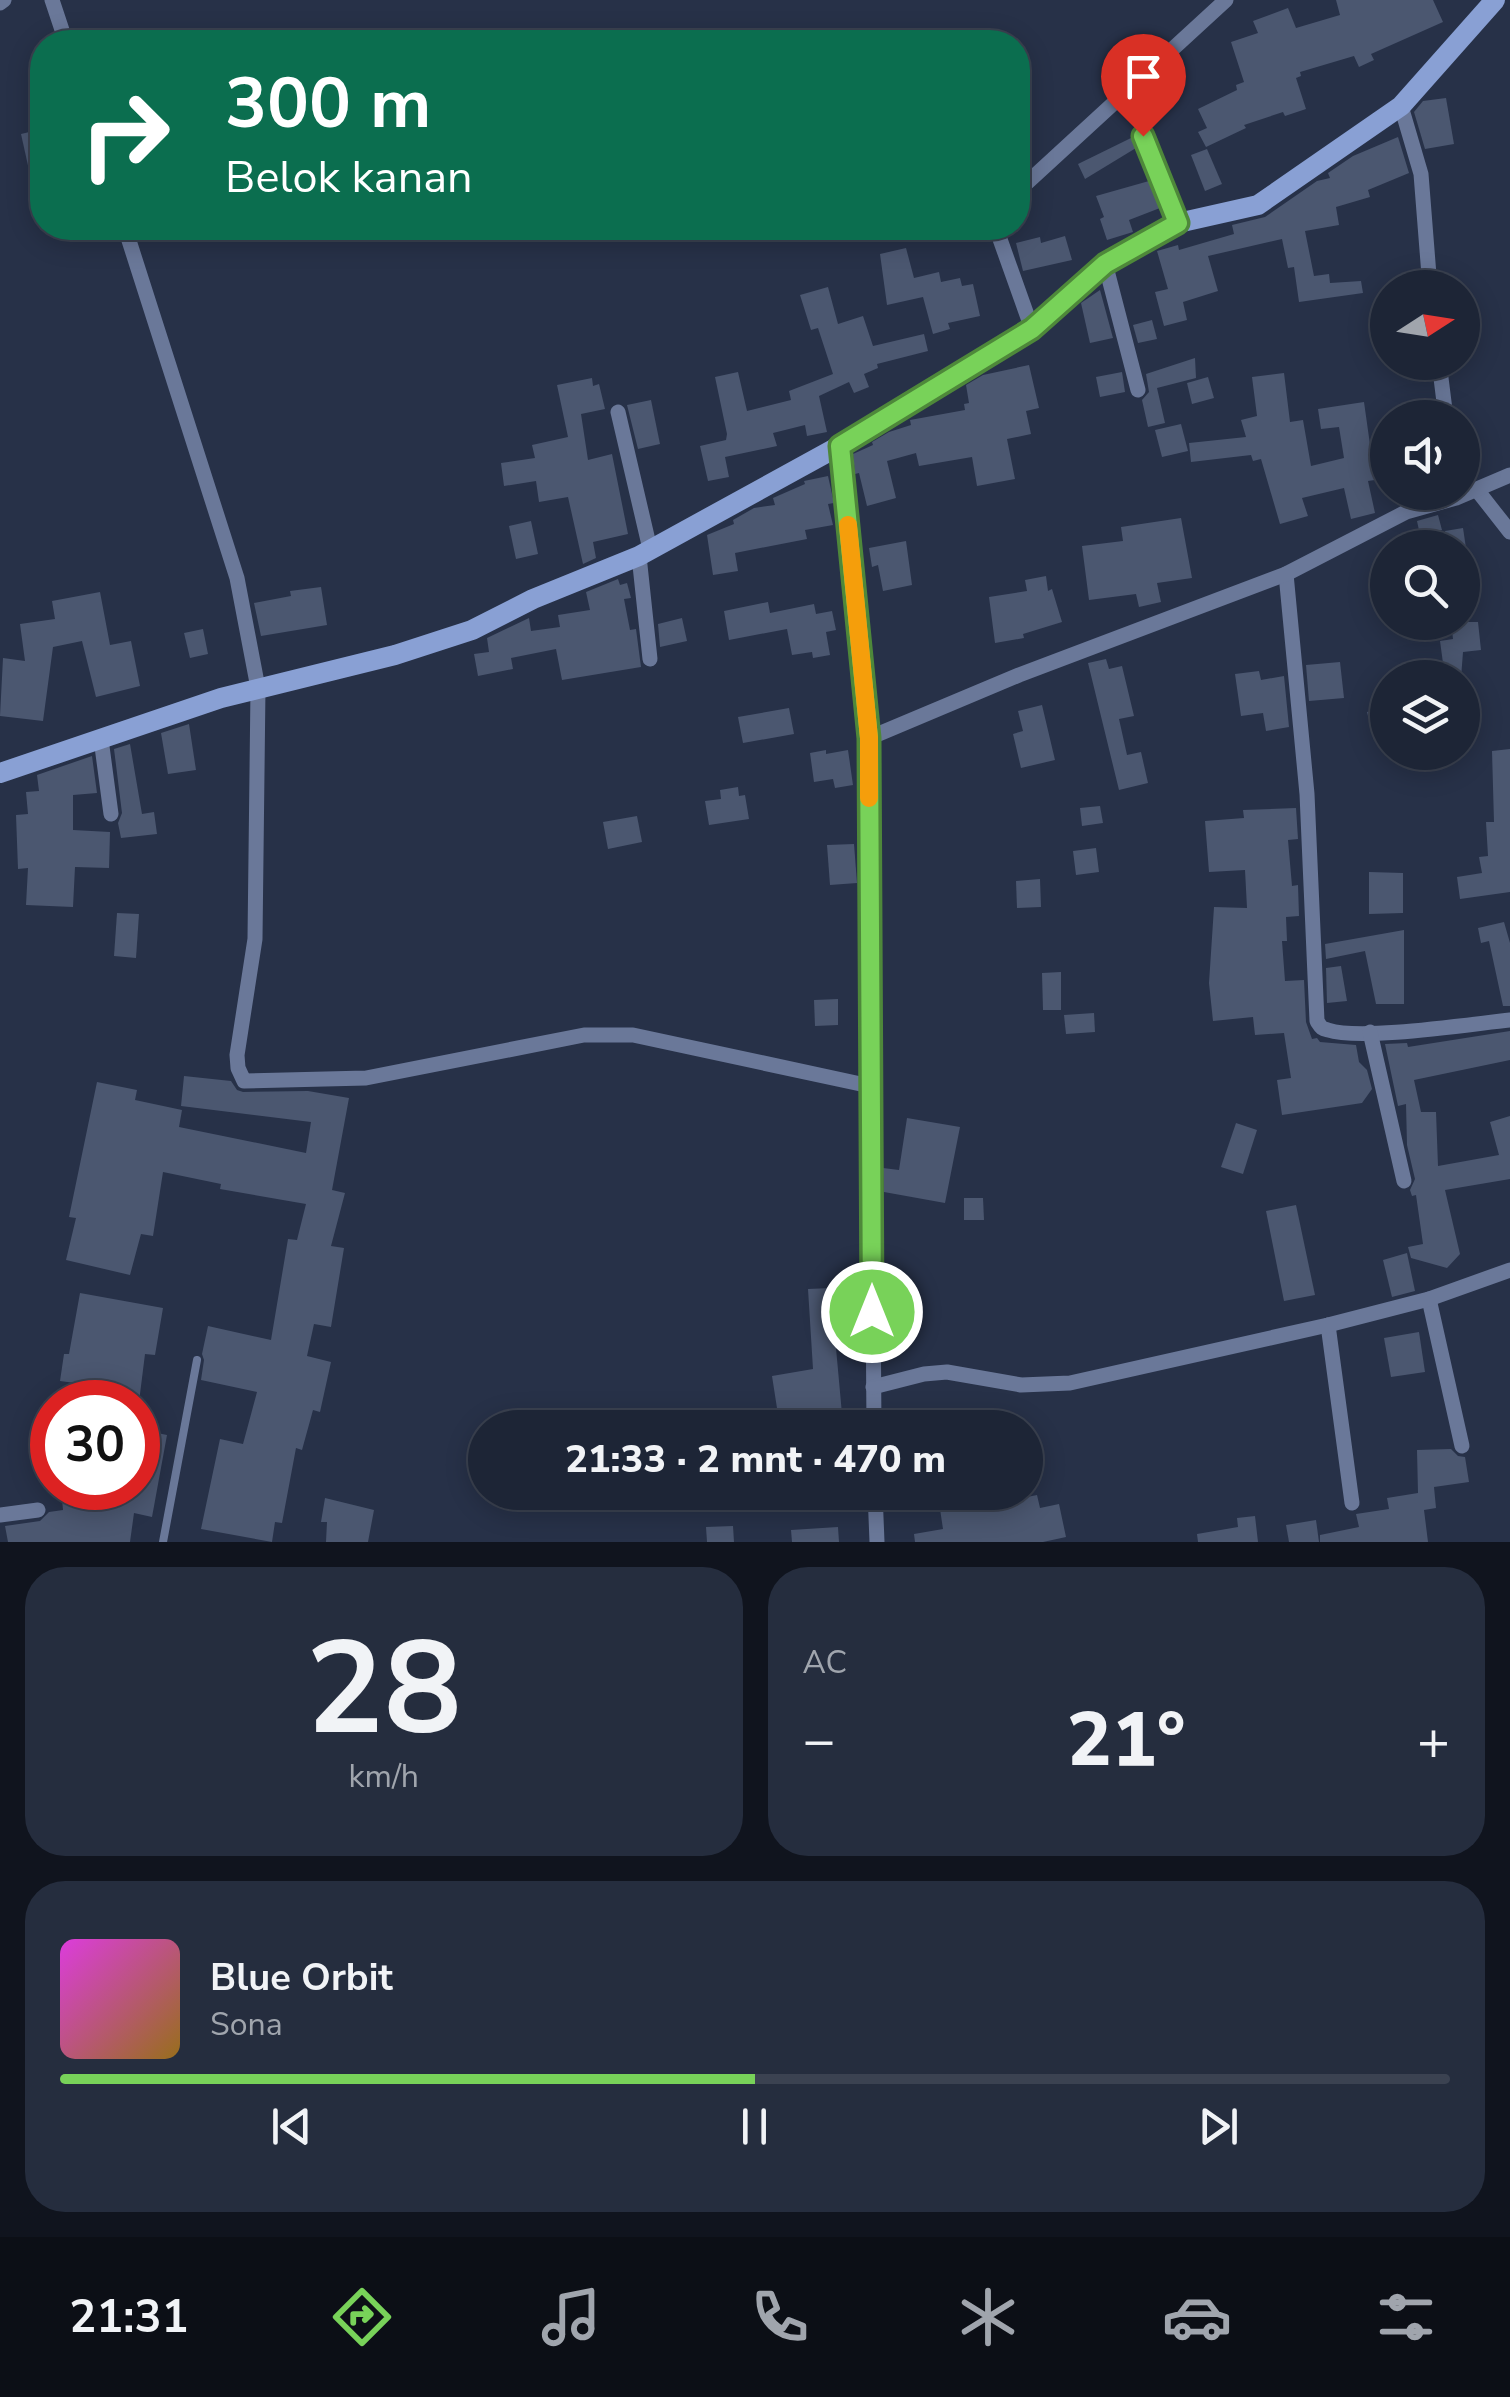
<!DOCTYPE html>
<html lang="id">
<head>
<meta charset="utf-8">
<style>
	body { margin:0; font-family:"Nunito Sans",sans-serif; background:#252d3e; color:#f1f3f6; height:100vh; display:flex; flex-direction:column; font-size:38px; white-space:nowrap }
	* { box-sizing:border-box; margin:0 }
	p { font-size:32px; color:#a0a5ad }
	.icon { flex:none; width:55px; height:55px; fill:none; stroke:currentColor; stroke-width:2; stroke-linecap:round; stroke-linejoin:round }
	.map { position:relative; height:1542px; overflow:hidden }
	.drawer { display:flex; flex-direction:column; gap:25px; padding:25px; background:#10141e; flex:1 }
	.drawer>* { flex:none }
	.hud { position:absolute; left:30px; top:30px; width:1000px; height:210px; border-radius:40px; box-shadow:0 5px 25px #0003,0 0 0 2px #3b4251; background:#0b6e4f; color:#fff; overflow:hidden }
	.needle { width:65px; rotate:78deg }
	.buttons { position:absolute; left:1370px; top:270px; display:grid; gap:20px }
	.buttons a { display:grid; place-items:center; width:110px; height:110px; border-radius:50%; background:#1d2536; box-shadow:0 5px 25px #0003,0 0 0 2px #3b4251; font-size:50px }
	.speed { position:absolute; left:30px; top:1380px; display:flex; gap:20px; font-size:50px; font-weight:700; text-align:center }
	.speed>* { display:grid; place-content:center; width:130px; height:130px; border-radius:50%; background:#1d2536; box-shadow:0 5px 25px #0003,0 0 0 2px #3b4251; line-height:1 }
	.speed .limit { border:15px solid #d22; background:#fff; color:#111 }
	.pin { position:absolute; display:grid; place-items:center; width:85px; height:85px; color:#fff; margin:-102px -42px; border-radius:50% 50% 50% 0; rotate:-45deg; box-shadow:0 0 10px #0007 }
	.pin .icon { rotate:45deg }
	.me { position:absolute; width:110px; margin:-55px; rotate:0deg; stroke-linejoin:round; filter:drop-shadow(0 0 8px #0008) }
	.turn { display:flex; align-items:center; gap:35px; height:210px; padding:0 30px; font-size:45px }
	.turn .icon { width:130px; height:130px; stroke-width:2.5 }
	.turn b { display:block; font-size:70px; line-height:85px }
	.big { font-size:75px; font-weight:800; line-height:1.1 }
	.drawer .card { flex:1; display:flex; flex-direction:column; justify-content:center; gap:15px; min-width:0; padding:0 35px; border-radius:40px; background:#252d3e }
	.drawer .dial { align-items:center; gap:0 }
	.dial b { font-size:130px; line-height:1 }
	.song { display:flex; align-items:center; gap:30px }
	.cover { width:120px; height:120px; border-radius:15px; background:linear-gradient(135deg,hsl(300 70% 55%),hsl(40 70% 35%)) }
	.played { height:10px; border-radius:5px; background:linear-gradient(90deg,#78d259 50%,#3b4251 50%) }
	.keys { display:flex; justify-content:space-around; direction:ltr }
	.heat { display:flex; justify-content:space-between; align-items:center; font-size:55px; direction:ltr }
	.drawer .tiles { flex:1; display:grid; gap:25px; grid-template-columns:1fr 1fr }
	.card:last-child { grid-column:span 2 }
	.trip { position:absolute; left:468px; top:1410px; width:575px; height:100px; border-radius:50px; background:#1d2536; box-shadow:0 5px 25px #0003,0 0 0 2px #3b4251; font-weight:800; line-height:100px; text-align:center }
	.menu { display:flex; height:160px; justify-content:space-around; align-items:center; background:#0c0f16; color:#a0a5ad }
	.menu .icon { width:70px; height:70px }
	.menu .selected { color:#78d259 }
	.menu b { font-size:45px; color:#f1f3f6 }
	.map>svg:first-child { display:block }
	.building { fill:#4b5770 }
	.lines { fill:none; stroke-linecap:round; stroke-linejoin:round }
	.lane { stroke:#6a7899; stroke-width:8 }
	.street { stroke:#6a7899; stroke-width:15 }
	.secondary { stroke:#89a0d4; stroke-width:20 }
	.route-casing { stroke:#4e883a; stroke-width:25 }
	.route { stroke:#78d259; stroke-width:18 }
	.slow { stroke:#f59e0b; stroke-width:18 }
</style>
</head>
<body>
<div class="map">
<svg width="1510" height="1542" viewBox="0 0 1510 1542">
	<rect width="100%" height="100%" fill="#273148"/>
	<g class="building">
		<path d="M1336,0H1433L1443,22L1371,54L1374,60L1359,67L1354,56L1300,72L1301,76L1296,78L1306,109L1285,116L1283,112L1244,125L1246,128L1206,147L1198,132L1207,128L1198,109L1237,90L1236,85L1244,82L1231,42L1258,33L1253,21L1288,8L1296,28L1340,15Z"/>
		<path d="M1446,98L1454,144L1425,149L1414,112L1423,101Z"/>
		<path d="M42,129V166L29,170L21,134Z"/>
		<path d="M1398,137L1409,173L1368,190L1370,197L1336,207L1339,225L1305,231L1314,276L1329,274L1330,283L1361,281L1363,293L1299,302L1294,267L1288,268L1282,239L1208,256L1218,291L1183,302L1187,320L1164,326L1155,292L1168,289L1157,251L1178,245L1179,250L1234,234L1232,225L1265,217L1317,181L1330,178L1328,173L1353,156Z"/>
		<path d="M1131,138L1136,148L1085,179L1078,164Z"/>
		<path d="M1207,149L1222,184L1205,191L1191,155Z"/>
		<path d="M1149,181L1160,208L1129,220L1133,232L1107,240L1100,219L1104,217L1096,196Z"/>
		<path d="M1065,236L1072,260L1023,271L1016,243L1040,237L1041,243Z"/>
		<path d="M906,248L914,278L939,272L941,282L960,278L962,286L973,284L980,316L948,323L950,329L933,334L923,297L887,305L880,254Z"/>
		<path d="M828,287L838,324L863,316L873,346L924,334L928,351L877,364L878,368L864,374L869,387L854,393L849,382L819,396L827,432L807,436L805,425L773,433L777,446L725,457L729,477L708,481L700,446L726,440L727,434L715,377L738,372L747,411L791,400L789,391L833,374L818,328L811,330L800,295Z"/>
		<path d="M1100,290L1113,338L1090,343L1081,303Z"/>
		<path d="M1152,320L1157,339L1138,343L1133,325Z"/>
		<path d="M1195,358L1196,378L1157,388L1165,423L1148,427L1142,400L1149,392L1146,374Z"/>
		<path d="M1029,365L1039,408L1026,411L1031,434L1007,439L1015,479L977,486L972,457L919,466L916,453L887,461L896,498L867,506L859,473L855,474L853,454L873,445L872,442L889,432L911,425L910,420L965,410L964,404L969,403L966,385L983,375Z"/>
		<path d="M1122,372L1125,392L1100,397L1096,377Z"/>
		<path d="M1284,373L1290,422L1303,420L1311,466L1344,458L1339,427L1321,429L1318,409L1364,402L1375,480L1368,481L1375,513L1351,519L1344,488L1302,498L1308,516L1280,524L1261,459L1253,461L1251,455L1191,462L1189,443L1246,437L1241,420L1257,416L1252,377Z"/>
		<path d="M1208,377L1214,398L1192,404L1187,383Z"/>
		<path d="M592,378L593,386L599,384L605,409L581,414L588,460L612,454L628,534L593,542L596,558L583,564L568,497L539,502L536,481L504,486L501,463L535,458L532,445L568,437L557,385Z"/>
		<path d="M651,400L660,444L638,449L627,405Z"/>
		<path d="M1181,424L1188,451L1162,457L1155,430Z"/>
		<path d="M828,476L834,503L828,504L833,525L805,530L807,539L735,553L738,571L713,575L707,535L734,524L733,520L754,508L775,505L773,498L805,484L804,481Z"/>
		<path d="M1438,515L1442,530L1420,535L1417,521Z"/>
		<path d="M1181,518L1192,578L1157,583L1161,602L1139,607L1136,594L1089,600L1082,546L1123,541L1121,527Z"/>
		<path d="M531,521L538,554L516,559L509,526Z"/>
		<path d="M1463,528L1466,548H1448L1445,531Z"/>
		<path d="M906,541L912,585L883,591L878,565L872,567L869,548Z"/>
		<path d="M1046,576L1048,591L1052,589L1062,622L1023,634L1024,638L995,643L989,597L1027,591L1025,580Z"/>
		<path d="M618,579L620,585L627,583L631,598L624,599L630,630L636,629L641,667L562,680L556,649L511,658L513,669L478,676L474,654L489,652L487,638L529,618L531,631L560,627L558,615L590,610L586,592Z"/>
		<path d="M321,587L327,625L261,636L254,603L291,596L290,591Z"/>
		<path d="M100,592L110,645L131,641L140,686L96,697L82,641L53,647L43,721L0,716L3,658L25,661L20,624L55,619L52,601Z"/>
		<path d="M768,602L770,613L814,604L816,614L832,611L836,630L826,632L830,655L813,658L812,652L792,655L787,629L729,640L724,611Z"/>
		<path d="M682,618L687,641L660,647L658,624Z"/>
		<path d="M1451,622H1478L1481,650L1463,652L1461,678H1445L1440,641L1453,639Z"/>
		<path d="M203,629L208,654L190,658L184,633Z"/>
		<path d="M1106,659L1109,669L1122,666L1134,716L1119,719L1127,755L1141,752L1148,783L1119,790L1088,663Z"/>
		<path d="M1340,662L1344,698L1309,701L1306,665Z"/>
		<path d="M1259,671L1261,680L1284,676L1289,727L1266,731L1263,713L1241,716L1235,674Z"/>
		<path d="M1042,705L1055,760L1021,768L1013,734L1023,731L1018,711Z"/>
		<path d="M1388,707V737L1374,740L1367,712Z"/>
		<path d="M789,708L794,734L743,743L738,717Z"/>
		<path d="M189,724L196,770L168,774L161,733Z"/>
		<path d="M130,744L142,814L154,812L157,834L121,838L118,823L122,813L114,749Z"/>
		<path d="M1510,749V892L1460,899L1457,877L1482,873L1479,857L1488,856L1486,822H1494L1492,751Z"/>
		<path d="M826,750V754L848,750L853,785L835,788L833,779L814,782L810,753Z"/>
		<path d="M92,756L97,793L73,795V830L110,832L109,868L75,867L73,907L26,905L28,868L18,869L16,815L28,814L26,792L39,791L37,775Z"/>
		<path d="M738,787L739,796L745,795L749,819L709,825L705,801L721,799L720,790Z"/>
		<path d="M1100,806L1103,823L1082,826L1080,808Z"/>
		<path d="M1296,808L1298,839L1288,840L1292,886L1298,885L1299,916L1286,917L1287,941H1282L1285,981L1304,980L1306,1022L1312,1039L1317,1038L1320,1042L1356,1045L1359,1062L1367,1070L1372,1089L1362,1103L1282,1115L1277,1080L1291,1078L1284,1033L1255,1035L1253,1017L1213,1021L1209,983L1214,907L1247,908L1245,870L1209,872L1205,821L1244,818L1243,810Z"/>
		<path d="M637,816L642,842L608,849L603,822Z"/>
		<path d="M854,844L857,883L830,885L827,845Z"/>
		<path d="M1096,848L1099,872L1076,875L1073,851Z"/>
		<path d="M1369,872L1403,873V913L1369,914Z"/>
		<path d="M1040,879L1041,907L1017,908L1016,881Z"/>
		<path d="M117,913L139,914L136,958L114,956Z"/>
		<path d="M1504,922L1510,943V1006H1503L1489,941L1481,943L1478,928Z"/>
		<path d="M1404,930V1004H1376L1365,951L1326,959L1325,944Z"/>
		<path d="M1341,966L1347,1001L1327,1003L1326,968Z"/>
		<path d="M1061,972V1010H1043L1042,973Z"/>
		<path d="M838,999V1025L815,1026L814,1000Z"/>
		<path d="M1094,1013L1095,1032L1066,1034L1064,1015Z"/>
		<path d="M1510,1031V1060L1414,1080L1421,1112H1436L1438,1166L1499,1155L1490,1122L1510,1116V1179L1445,1190L1460,1254L1447,1268L1411,1258L1408,1247L1423,1244L1416,1195L1412,1196L1410,1190L1415,1179L1407,1145L1406,1104L1398,1106L1385,1044L1407,1043L1408,1047Z"/>
		<path d="M184,1076L231,1081L237,1090L243,1092L308,1091L349,1098L332,1190L345,1193L331,1246L344,1248L331,1327L314,1324L307,1356L331,1362L320,1412L313,1410L302,1450L296,1448L282,1523L275,1522L272,1542L201,1529L220,1439L243,1444L257,1392L201,1380L204,1360L202,1354L208,1326L271,1340L288,1239L297,1240L306,1204L220,1189L221,1184L163,1172L153,1236L141,1234L130,1275L66,1260L76,1218L69,1217L97,1082L137,1090L135,1100L182,1110L179,1127L306,1153L311,1122L181,1106Z"/>
		<path d="M907,1118L960,1127L945,1203L884,1192L883,1168L899,1170Z"/>
		<path d="M1236,1123L1257,1130L1243,1174L1221,1167Z"/>
		<path d="M964,1198H983L984,1220H964Z"/>
		<path d="M1296,1205L1315,1295L1284,1301L1266,1211Z"/>
		<path d="M1407,1253L1415,1291L1392,1297L1383,1260Z"/>
		<path d="M831,1288L833,1319H842L844,1347L836,1348L842,1414L855,1411L858,1428H810V1420L820,1418L819,1415L779,1421L772,1376L813,1369L808,1289Z"/>
		<path d="M80,1293L163,1308L155,1355L145,1354L139,1402H103L105,1387L60,1381L64,1354H69Z"/>
		<path d="M1419,1332L1425,1372L1391,1377L1384,1338Z"/>
		<path d="M138,1429L167,1435L152,1517L134,1513L130,1542H8L5,1526L40,1521L49,1512L63,1510L61,1488H138Z"/>
		<path d="M1451,1449L1458,1456L1465,1457L1469,1482L1434,1487L1436,1508L1424,1510L1428,1542H1320V1535L1359,1527L1356,1514L1389,1509L1387,1498L1418,1493L1417,1450Z"/>
		<path d="M1037,1495L1040,1508L1059,1504L1066,1537L1043,1542H915L914,1534L943,1529L940,1509L983,1502L984,1506Z"/>
		<path d="M325,1498L374,1510L368,1542H326L327,1522H321Z"/>
		<path d="M1255,1516L1258,1542H1198L1197,1534L1238,1527L1237,1518Z"/>
		<path d="M1316,1520L1319,1542H1289L1286,1525Z"/>
		<path d="M733,1526L734,1542H707L706,1527Z"/>
		<path d="M838,1527L839,1542H792L791,1530Z"/>
	</g>
	<g class="lines">
		<path class="lane" d="M163,1542L197,1360"/>
		<g class="street">
			<path d="M52,0L66,42"/>
			<path d="M0,3L4,0"/>
			<path d="M1401,106L1421,174L1430,288"/>
			<path d="M1143,136L1178,223"/>
			<path d="M1018,191L1226,0"/>
			<path d="M125,228L237,578L258,688L255,939L237,1055L238,1068L244,1081L366,1078L584,1035H633L870,1086"/>
			<path d="M996,228L1032,329"/>
			<path d="M1105,263L1138,390"/>
			<path d="M1439,362L1446,418"/>
			<path d="M618,412L650,549"/>
			<path d="M841,445L869,738L874,1428"/>
			<path d="M1477,490L1510,532"/>
			<path d="M639,556L650,659"/>
			<path d="M1286,574L1307,794L1317,1021C1321,1027 1320,1028 1328,1030C1361,1041 1471,1024 1510,1020"/>
			<path d="M869,738L1019,675L1286,574L1406,512L1456,498L1510,475"/>
			<path d="M101,739L111,814"/>
			<path d="M1370,1032L1404,1181"/>
			<path d="M1429,1299L1462,1446"/>
			<path d="M1328,1325L1352,1503"/>
			<path d="M873,1387L924,1374L947,1372L1021,1385L1070,1383L1328,1325L1429,1299L1510,1270"/>
			<path d="M875,1492L877,1542"/>
			<path d="M0,1515L38,1510"/>
		</g>
		<path class="secondary" d="M0,773L221,698L395,655L472,630L533,599L639,556L841,445L1032,329L1105,263L1178,223L1258,205L1401,106L1495,0"/>
	</g>
	<g class="lines">
		<g class="route-casing">
			<path id="route" d="M872,1312L869,738L840,446L1032,329L1105,264L1178,223L1143,136"/>
		</g>
		<use href="#route" class="route"/>
		<path class="slow" d="M848,525L869,738V798"/>
	</g>
</svg>
<div class="buttons">
<a><svg class="needle" viewBox="-14 -14 28 28"><path d="M0-13l5 13h-10z" fill="#e53935"/><path d="M0 13l5-13h-10z" fill="#a0a5ad"/></svg></a>
<a><svg class="icon" aria-label="sound" viewBox="0 0 24 24"><path d="M4 9h4l5-4v14l-5-4H4zM17 9q2 3 0 6"/></svg></a>
<a><svg class="icon" aria-label="search" viewBox="0 0 24 24"><circle cx="10" cy="10" r="6"/><path d="M15 15l6 6"/></svg></a>
<a><svg class="icon" aria-label="layers" viewBox="0 0 24 24"><path d="M12 4l9 5-9 5-9-5zM3 14l9 5 9-5"/></svg></a>
</div>
<div class="speed"><div class="limit">30</div></div>
<div class="pin" style="left:1143px;top:136px;background:#d93025"><svg class="icon" aria-label="arrive" viewBox="0 0 24 24"><path d="M6 21V4h12l-3 4 3 4H6"/></svg></div>
<svg class="me" style="left:872px;top:1312px" viewBox="-20 -20 40 40"><circle r="17" fill="#78d259" stroke="#fff" stroke-width="3"/><path d="M0-11L8 9 0 5-8 9z" fill="#fff"/></svg>
<div class="trip">21:33 · 2 mnt · 470 m</div>
<div class="hud">
<div class="turn"><svg class="icon" aria-label="right" viewBox="0 0 24 24"><path d="M7 20v-9h11M14 6l5 5-5 5"/></svg><div><b>300 m</b>Belok kanan</div></div>
</div>
</div>
<section class="drawer">
<div class="tiles">
<div class="card dial"><b>28</b><p>km/h</p></div>
<div class="card"><p>AC</p>
<div class="heat"><a>−</a><b class="big">21°</b><a>+</a></div>
</div>
<div class="card">
<div class="song"><i class="cover"></i><div><b>Blue Orbit</b><p>Sona</p></div></div>
<div class="played"></div>
<div class="keys"><svg class="icon" aria-label="previous" viewBox="0 0 24 24"><path d="M18 5L8 12l10 7zM5 5v14"/></svg><svg class="icon" aria-label="pause" viewBox="0 0 24 24"><path d="M8 5v14M16 5v14"/></svg><svg class="icon" aria-label="next" viewBox="0 0 24 24"><path d="M6 5l10 7-10 7zM19 5v14"/></svg></div>
</div>
</div>
</section>
<nav class="menu">
<b>21:31</b>
<svg class="icon selected" aria-label="directions" viewBox="0 0 24 24"><path d="M12 3l9 9-9 9-9-9zM9 14v-3h6M13 9l2 2-2 2"/></svg>
<svg class="icon" aria-label="music" viewBox="0 0 24 24"><path d="M9 18V5l10-2v13"/><circle cx="6" cy="18" r="3"/><circle cx="16" cy="16" r="3"/></svg>
<svg class="icon" aria-label="phone" viewBox="0 0 24 24"><path d="M5 4h4l2 5-3 2q2 4 5 5l2-3 5 2v4C11 20 4 13 5 4z"/></svg>
<svg class="icon" aria-label="climate" viewBox="0 0 24 24"><path d="M12 3v18M4 7l16 10M4 17L20 7"/></svg>
<svg class="icon" aria-label="car" viewBox="0 0 24 24"><path d="M5 17H2v-5l4-1 3-4h7l3 4 3 1v5h-3M9 17h6M6 11h13"/><circle cx="7" cy="17" r="2"/><circle cx="17" cy="17" r="2"/></svg>
<svg class="icon" aria-label="filters" viewBox="0 0 24 24"><path d="M4 7h16M4 17h16"/><circle cx="9" cy="7" r="2"/><circle cx="15" cy="17" r="2"/></svg>
</nav>
</body>
</html>
